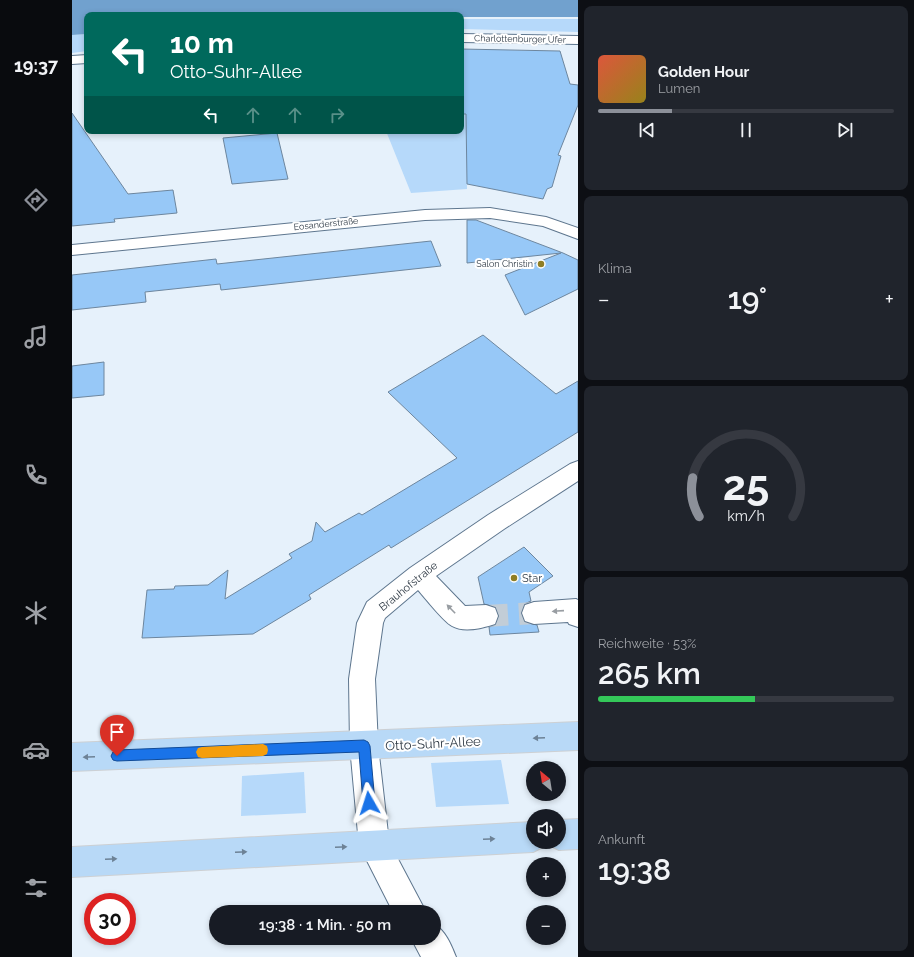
<!DOCTYPE html>
<html lang="de">
<head>
<meta charset="utf-8">
<style>
	body { margin:0; font-family:Raleway,sans-serif; background:#20242c; color:#f1f3f6; height:100vh; display:flex; flex-direction:column; font-size:15px; white-space:nowrap }
	* { box-sizing:border-box; margin:0 }
	p { font-size:13px; color:#9ea1a6 }
	.icon { flex:none; width:22px; height:22px; fill:none; stroke:currentColor; stroke-width:2; stroke-linecap:round; stroke-linejoin:round }
	.map { position:relative; flex:1; overflow:hidden }
	.drawer { display:flex; flex-direction:column; gap:6px; padding:6px; background:#0d0f14; width:336px }
	.drawer>* { flex:none }
	.guide { position:absolute; left:12px; top:12px; width:380px; height:122px; border-radius:8px; box-shadow:0 2px 6px #0003; background:#00695c; color:#fff; overflow:hidden }
	.needle { width:26px; rotate:330deg }
	.fabs { position:absolute; left:454px; top:761px; display:grid; gap:8px }
	.fabs a { display:grid; place-items:center; width:40px; height:40px; border-radius:50%; background:#171b24; box-shadow:0 2px 6px #0003; font-size:20px }
	.speed { position:absolute; left:12px; top:893px; display:flex; gap:8px; font-size:20px; font-weight:700; text-align:center }
	.speed>* { display:grid; place-content:center; width:52px; height:52px; border-radius:50%; background:#171b24; box-shadow:0 2px 6px #0003; line-height:1 }
	.speed .limit { border:6px solid #d22; background:#fff; color:#111 }
	.pin { position:absolute; display:grid; place-items:center; width:34px; height:34px; color:#fff; margin:-41px -17px; border-radius:50% 50% 50% 0; rotate:-45deg; box-shadow:0 0 4px #0007 }
	.pin .icon { rotate:45deg }
	.me { position:absolute; width:44px; margin:-22px; rotate:354deg; stroke-linejoin:round; filter:drop-shadow(0 0 3px #0008) }
	.turn { display:flex; align-items:center; gap:14px; height:84px; padding:0 20px; font-size:18px }
	.turn .icon { width:52px; height:52px; stroke-width:2.5 }
	.turn b { display:block; font-size:28px; line-height:34px }
	.lanes { display:flex; align-items:center; height:38px; padding:0 20px; background:#0003; justify-content:center; gap:20px; direction:ltr }
	.lanes .off { opacity:.35 }
	.big { font-size:30px; font-weight:600; line-height:1.1 }
	.drawer .tile { flex:1; display:flex; flex-direction:column; justify-content:center; gap:6px; min-width:0; padding:0 14px; border-radius:8px; background:#20242c }
	.drawer .dial { align-items:center; gap:0 }
	.dial svg { height:104px; overflow:visible; fill:none; stroke:#363941; stroke-width:7; stroke-linecap:round; text-anchor:middle }
	.dial text { fill:#f1f3f6; stroke:none }
	.song { display:flex; align-items:center; gap:12px }
	.cover { width:48px; height:48px; border-radius:6px; background:linear-gradient(135deg,hsl(10 70% 55%),hsl(50 70% 35%)) }
	.played { height:4px; border-radius:2px; background:linear-gradient(90deg,#8c9099 25%,#363941 25%) }
	.keys { display:flex; justify-content:space-around; direction:ltr }
	.heat { display:flex; justify-content:space-between; align-items:center; font-size:22px; direction:ltr }
	.charge { height:6px; border-radius:3px; background:linear-gradient(90deg,#34c759 53%,#363941 0) }
	.trip { position:absolute; left:137px; top:905px; width:232px; height:40px; border-radius:20px; background:#171b24; box-shadow:0 2px 6px #0003; font-weight:600; line-height:40px; text-align:center }
	main { display:flex; flex:1; min-height:0 }
	.tab-bar { display:flex; flex-direction:column; width:72px; justify-content:space-around; align-items:center; background:#090b0e; color:#9ea1a6 }
	.tab-bar .icon { width:28px; height:28px }
	.tab-bar .active { color:#8c9099 }
	.tab-bar b { font-size:18px; color:#f1f3f6 }
	.map>svg:first-child { display:block }
	.green { fill:#b6d9fa }
	.water { fill:#71a1ce }
	.building { fill:#97c8f7; stroke:#6d869e }
	.lines { fill:none; stroke-linecap:round; stroke-linejoin:round }
	.minor-tunnel { stroke:#c2cdd7; stroke-width:22; stroke-dasharray:22 11; stroke-linecap:butt }
	.minor-casing { stroke:#5e768e; stroke-width:2 }
	.major-casing { stroke:#cdd0d3; stroke-width:2 }
	.minor { fill:#fff; fill-rule:evenodd }
	.major { fill:#b8d9f7; fill-rule:evenodd }
	.oneway { fill:#989da2 }
	.oneway2 { fill:#6d8296 }
	.route { fill:#1a73e8; stroke:#114b97 }
	.slow { fill:#f59e0b }
	.poi-dot { fill:#8f7e25; stroke:#fff; stroke-width:1.5 }
	.labels { text-anchor:middle; stroke-width:4; stroke-linejoin:round; paint-order:stroke }
	.far-street-label { font-size:9px; fill:#303b46; stroke:#fff }
	.far-poi-label { font-size:9px; fill:#303b46; stroke:#fff; text-anchor:end }
	.poi-label { font-size:11px; fill:#303b46; stroke:#fff; text-anchor:start }
	.street-label { font-size:11px; fill:#303b46; stroke:#fff }
	.near-street-label { font-size:13px; fill:#303b46; stroke:#fff }
</style>
</head>
<body>
<main>
<nav class="tab-bar">
<b>19:37</b>
<svg class="icon active" aria-label="directions" viewBox="0 0 24 24"><path d="M12 3l9 9-9 9-9-9zM9 14v-3h6M13 9l2 2-2 2"/></svg>
<svg class="icon" aria-label="music" viewBox="0 0 24 24"><path d="M9 18V5l10-2v13"/><circle cx="6" cy="18" r="3"/><circle cx="16" cy="16" r="3"/></svg>
<svg class="icon" aria-label="phone" viewBox="0 0 24 24"><path d="M5 4h4l2 5-3 2q2 4 5 5l2-3 5 2v4C11 20 4 13 5 4z"/></svg>
<svg class="icon" aria-label="climate" viewBox="0 0 24 24"><path d="M12 3v18M4 7l16 10M4 17L20 7"/></svg>
<svg class="icon" aria-label="car" viewBox="0 0 24 24"><path d="M5 17H2v-5l4-1 3-4h7l3 4 3 1v5h-3M9 17h6M6 11h13"/><circle cx="7" cy="17" r="2"/><circle cx="17" cy="17" r="2"/></svg>
<svg class="icon" aria-label="filters" viewBox="0 0 24 24"><path d="M4 7h16M4 17h16"/><circle cx="9" cy="7" r="2"/><circle cx="15" cy="17" r="2"/></svg>
</nav>
<div class="map">
<svg width="506" height="957" viewBox="0 0 506 957">
	<rect width="100%" height="100%" fill="#e6f1fb"/>
	<g class="green">
		<path d="M389,19H506V32L389,29Z"/>
		<path d="M15,34V51L0,53V35Z"/>
		<path d="M389,114H394L395,189L339,193L314,131H389Z"/>
		<path d="M429,760L437,804L364,807L359,763Z"/>
		<path d="M232,772L234,813L169,816L170,776Z"/>
	</g>
	<path class="water" d="M0,0H506V17H389V15H15V34L0,35Z"/>
	<g class="building">
		<path d="M389,49L488,51L498,84L506,85V105L486,155L489,156L480,187L475,189L471,199L395,184L394,114H389Z"/>
		<path d="M0,113L56,194L101,190L105,213L42,219L43,222L0,226Z"/>
		<path d="M205,133L216,179L160,184L151,138Z"/>
		<path d="M395,220H404L491,253L506,260V289L453,315L433,275L489,253L395,263Z"/>
		<path d="M359,241L369,266L149,290L148,284L73,292L74,302L0,310V275L144,259L145,264Z"/>
		<path d="M411,335L484,394L506,381V432L319,548L317,545L237,595L239,599L181,634L70,638L75,590L102,589L103,586L136,585L156,570L153,599L220,558L217,554L240,541L244,522L253,532L287,513L290,515L385,458L316,392Z"/>
		<path d="M32,362V395L0,398V366Z"/>
		<path d="M452,547L481,576L457,592L459,601L452,604L449,612L452,622L465,625L467,632L418,635L417,627L424,625L427,615L423,607L412,604L406,577Z"/>
	</g>
	<g class="lines">
		<path class="minor-tunnel" d="M414,616L462,613"/>
		<g class="minor-casing">
			<g id="minor">
				<path d="M389,34L506,36V44L389,42Z"/>
				<path d="M15,55V63L0,64V56Z"/>
				<path d="M418,208L474,217L506,228V239L471,226L418,218L353,220L0,255V245L353,210Z"/>
				<path d="M506,461V481L432,529L364,576L393,606L414,605L423,608L426,616L423,624C411,628 392,633 380,626C371,621 354,599 346,590L313,618L311,623L303,679L306,746L317,842L354,912H321L287,845L278,746L277,679L285,623L295,602L338,568L416,515L498,464Z"/>
				<path d="M504,599L506,600V627L497,624L496,622L462,624L453,621L450,613L453,605L462,602Z"/>
				<path d="M362,925C373,929 380,947 384,957H349L339,938H362Z"/>
			</g>
		</g>
		<g class="major-casing">
			<g id="major">
				<path d="M506,722V750L0,771V743Z"/>
				<path d="M506,819V849L487,850L477,845L475,842H487V820Z"/>
				<path d="M461,822V842H474L471,847L461,852L0,877V847Z"/>
			</g>
		</g>
		<use href="#minor" class="minor"/>
		<use href="#major" class="major"/>
	</g>
	<defs><path id="oneway-solid" d="M-6-.8H1V-3.2L6.5 0L1 3.2V.8H-6Z"/></defs>
	<g class="oneway">
		<use href="#oneway-solid" transform="translate(379 609) rotate(-134)"/>
		<use href="#oneway-solid" transform="translate(486 611) rotate(176)"/>
	</g>
	<g class="oneway2">
		<use href="#oneway-solid" transform="translate(467 738) rotate(177)"/>
		<use href="#oneway-solid" transform="translate(17 757) rotate(178)"/>
		<use href="#oneway-solid" transform="translate(417 839) rotate(-3)"/>
		<use href="#oneway-solid" transform="translate(269 847) rotate(-2)"/>
		<use href="#oneway-solid" transform="translate(169 852) rotate(-3)"/>
		<use href="#oneway-solid" transform="translate(39 859) rotate(-3)"/>
	</g>
	<path class="route" d="M292,740L296,742L298,746L303,803L302,807L297,809L293,807L291,803L287,752L45,761L41,760L39,756L41,752L45,750Z"/>
	<path class="slow" d="M191,744L195,746L196,750L195,754L191,756L130,758L126,757L124,752L126,748L130,747Z"/>
	<g class="poi-dot">
		<circle cx="469" cy="264" r="4"/>
		<circle cx="442" cy="578" r="4"/>
	</g>
	<g class="labels">
		<g class="far-street-label">
			<text transform="translate(448 39) rotate(1)" y="3">Charlottenburger Ufer</text>
			<text transform="translate(254 224) rotate(-6)" y="3">Eosanderstraße</text>
		</g>
		<g class="far-poi-label">
			<text x="461" y="267">Salon Christin</text>
		</g>
		<g class="poi-label">
			<text x="450" y="582">Star</text>
		</g>
		<g class="street-label">
			<text transform="translate(336 586) rotate(-39)" y="4">Brauhofstraße</text>
		</g>
		<g class="near-street-label">
			<text transform="translate(361 743) rotate(-3)" y="5">Otto-Suhr-Allee</text>
		</g>
	</g>
</svg>
<div class="fabs">
<a><svg class="needle" viewBox="-14 -14 28 28"><path d="M0-13l5 13h-10z" fill="#e53935"/><path d="M0 13l5-13h-10z" fill="#9ea1a6"/></svg></a>
<a><svg class="icon" aria-label="sound" viewBox="0 0 24 24"><path d="M4 9h4l5-4v14l-5-4H4zM17 9q2 3 0 6"/></svg></a>
<a>+</a>
<a>−</a>
</div>
<div class="speed"><div class="limit">30</div></div>
<div class="pin" style="left:45px;top:756px;background:#d93025"><svg class="icon" aria-label="arrive" viewBox="0 0 24 24"><path d="M6 21V4h12l-3 4 3 4H6"/></svg></div>
<svg class="me" style="left:297px;top:803px" viewBox="-20 -20 40 40"><path d="M0-17L14 15 0 8-14 15z" fill="#1a73e8" stroke="#fff" stroke-width="4"/></svg>
<div class="trip">19:38 · 1 Min. · 50 m</div>
<div class="guide">
<div class="turn"><svg class="icon" aria-label="left" viewBox="0 0 24 24"><path d="M17 20v-9H6M10 6l-5 5 5 5"/></svg><div><b>10 m</b>Otto-Suhr-Allee</div></div>
<div class="lanes"><svg class="icon" aria-label="left" viewBox="0 0 24 24"><path d="M17 20v-9H6M10 6l-5 5 5 5"/></svg><svg class="icon off" aria-label="ahead" viewBox="0 0 24 24"><path d="M12 20V5M6 11l6-6 6 6"/></svg><svg class="icon off" aria-label="ahead" viewBox="0 0 24 24"><path d="M12 20V5M6 11l6-6 6 6"/></svg><svg class="icon off" aria-label="right" viewBox="0 0 24 24"><path d="M7 20v-9h11M14 6l5 5-5 5"/></svg></div>
</div>
</div>
<section class="drawer">
<div class="tile">
<div class="song"><i class="cover"></i><div><b>Golden Hour</b><p>Lumen</p></div></div>
<div class="played"></div>
<div class="keys"><svg class="icon" aria-label="previous" viewBox="0 0 24 24"><path d="M18 5L8 12l10 7zM5 5v14"/></svg><svg class="icon" aria-label="pause" viewBox="0 0 24 24"><path d="M8 5v14M16 5v14"/></svg><svg class="icon" aria-label="next" viewBox="0 0 24 24"><path d="M6 5l10 7-10 7zM19 5v14"/></svg></div>
</div>
<div class="tile"><p>Klima</p>
<div class="heat"><a>−</a><b class="big">19°</b><a>+</a></div>
</div>
<div class="tile dial"><svg viewBox="0 0 100 80">
<path d="M14 69A42 42 0 1 1 86 69"/>
<path d="M14 69A42 42 0 0 1 9 39" stroke="#8c9099"/>
<text x="50" y="56" font-size="32" font-weight="700">25</text>
<text x="50" y="72" font-size="11">km/h</text>
</svg></div>
<div class="tile"><p>Reichweite · 53%</p><b class="big">265 km</b><div class="charge"></div></div>
<div class="tile"><p>Ankunft</p><b class="big">19:38</b></div>
</section>
</main>
</body>
</html>
